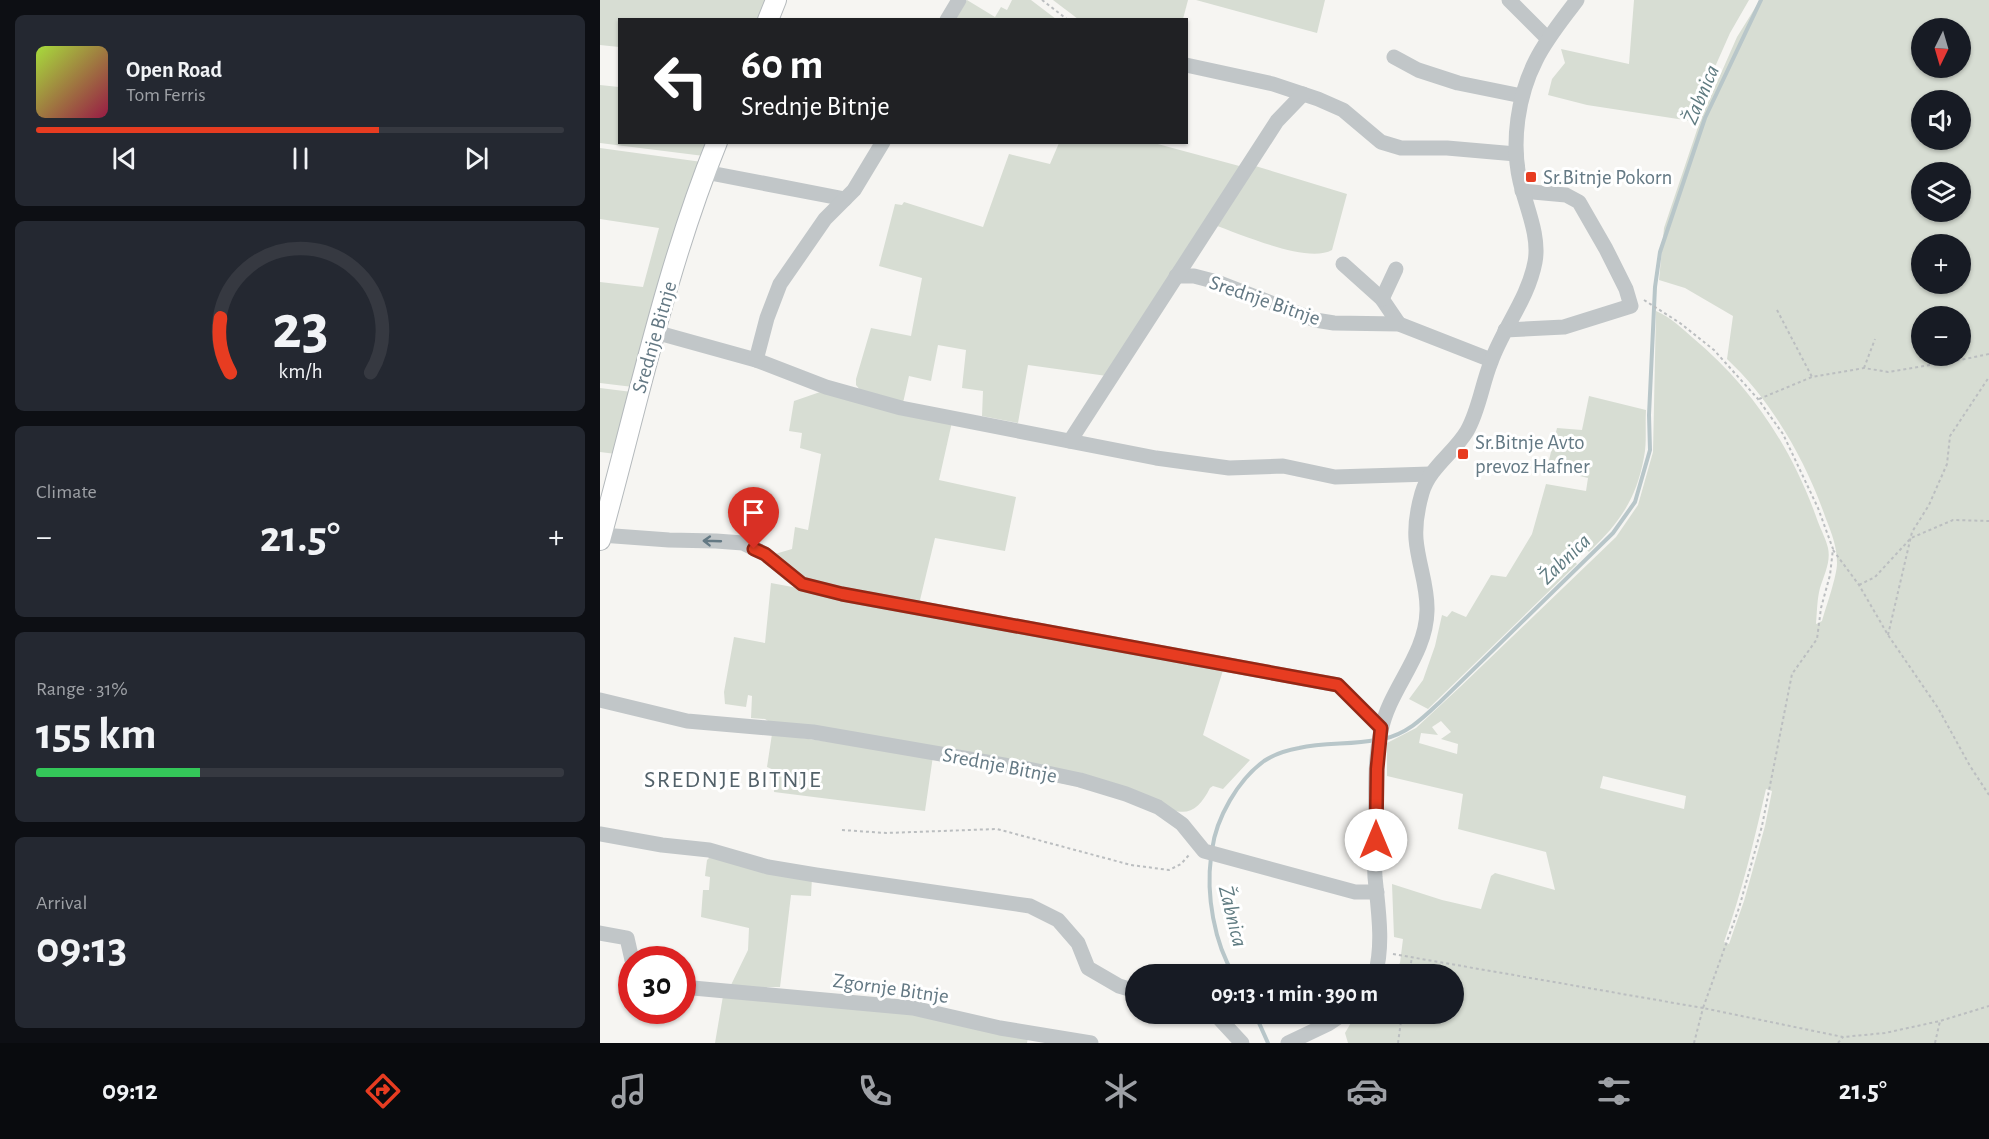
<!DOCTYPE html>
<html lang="en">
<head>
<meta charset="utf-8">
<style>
	body { margin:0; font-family:"Alegreya Sans",sans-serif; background:#242831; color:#f1f3f6; height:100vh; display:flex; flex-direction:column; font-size:22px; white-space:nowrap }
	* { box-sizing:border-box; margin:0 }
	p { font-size:20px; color:#9ea1a6 }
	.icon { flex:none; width:33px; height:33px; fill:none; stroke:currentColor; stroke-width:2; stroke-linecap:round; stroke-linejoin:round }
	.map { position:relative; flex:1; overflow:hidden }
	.sheet { display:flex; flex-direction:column; gap:15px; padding:15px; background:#0d0f14; width:600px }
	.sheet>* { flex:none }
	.hud { position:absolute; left:18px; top:18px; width:570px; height:126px; border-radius:0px; box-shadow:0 2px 4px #0004; background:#202124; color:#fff; overflow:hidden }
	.needle { width:39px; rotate:185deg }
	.buttons { position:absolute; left:1311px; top:18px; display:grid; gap:12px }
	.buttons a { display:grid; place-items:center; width:60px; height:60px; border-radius:50%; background:#171b24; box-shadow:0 2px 4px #0004; font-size:30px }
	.speed { position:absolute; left:18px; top:946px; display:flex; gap:12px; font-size:30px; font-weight:700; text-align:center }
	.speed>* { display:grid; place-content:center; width:78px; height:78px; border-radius:50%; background:#171b24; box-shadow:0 2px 4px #0004; line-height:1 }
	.speed .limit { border:9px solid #d22; background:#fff; color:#111 }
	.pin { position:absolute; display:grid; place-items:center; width:51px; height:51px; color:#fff; margin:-62px -26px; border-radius:50% 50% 50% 0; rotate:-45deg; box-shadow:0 0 6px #0007 }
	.pin .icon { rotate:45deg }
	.me { position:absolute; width:66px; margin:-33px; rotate:0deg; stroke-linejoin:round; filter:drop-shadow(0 0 4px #0008) }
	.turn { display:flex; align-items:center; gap:21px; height:126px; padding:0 24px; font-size:27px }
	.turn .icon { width:78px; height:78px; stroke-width:2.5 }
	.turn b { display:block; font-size:42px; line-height:51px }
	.big { font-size:45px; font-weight:600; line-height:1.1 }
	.sheet .widget { flex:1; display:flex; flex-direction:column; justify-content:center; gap:9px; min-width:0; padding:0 21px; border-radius:9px; background:#242831 }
	.sheet .dial { align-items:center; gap:0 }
	.dial svg { height:156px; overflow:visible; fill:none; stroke:#363941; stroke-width:7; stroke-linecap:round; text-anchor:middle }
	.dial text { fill:#f1f3f6; stroke:none }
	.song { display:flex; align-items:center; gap:18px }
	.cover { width:72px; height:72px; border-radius:9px; background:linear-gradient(135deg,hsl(80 70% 55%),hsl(340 70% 35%)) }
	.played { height:6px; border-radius:3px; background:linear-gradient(90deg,#e73c21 65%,#363941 65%) }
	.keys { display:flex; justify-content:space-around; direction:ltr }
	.heat { display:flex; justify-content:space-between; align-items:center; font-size:33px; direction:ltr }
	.charge { height:9px; border-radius:4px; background:linear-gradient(90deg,#34c759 31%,#363941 0) }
	.trip { position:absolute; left:525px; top:964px; width:339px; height:60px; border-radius:30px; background:#171b24; box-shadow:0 2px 4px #0004; font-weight:600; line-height:60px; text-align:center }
	.tabs { display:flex; height:96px; justify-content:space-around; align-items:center; background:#090b0e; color:#9ea1a6 }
	.tabs .icon { width:42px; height:42px }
	.tabs .selected { color:#e73c21 }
	.tabs b { font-size:27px; color:#f1f3f6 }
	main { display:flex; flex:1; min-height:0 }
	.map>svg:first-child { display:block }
	.green { fill:#d7ddd3; fill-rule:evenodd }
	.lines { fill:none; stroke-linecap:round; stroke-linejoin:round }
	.stream { stroke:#b8c6c9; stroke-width:4 }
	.major-casing { stroke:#b4b9bc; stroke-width:22 }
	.path { stroke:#bbbec0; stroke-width:2; stroke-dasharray:3 3; stroke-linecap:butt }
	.minor { stroke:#c1c6c8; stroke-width:15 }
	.major { stroke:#fff; stroke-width:20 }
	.oneway { stroke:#647984 }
	.route-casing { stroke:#962715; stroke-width:15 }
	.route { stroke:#e73c21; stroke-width:10 }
	.poi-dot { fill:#e73c21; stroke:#fff; stroke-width:2 }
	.labels { text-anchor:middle; stroke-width:6; stroke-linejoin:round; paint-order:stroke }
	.poi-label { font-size:21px; fill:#647984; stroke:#fff; text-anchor:start }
	.street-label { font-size:21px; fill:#647984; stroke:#fff }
	.water-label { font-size:22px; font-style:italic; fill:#5f7b81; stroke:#fff }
	.quarter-label { font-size:24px; letter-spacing:1.5px; fill:#526169; stroke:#fff }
</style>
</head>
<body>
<main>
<section class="sheet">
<div class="widget">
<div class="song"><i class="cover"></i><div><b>Open Road</b><p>Tom Ferris</p></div></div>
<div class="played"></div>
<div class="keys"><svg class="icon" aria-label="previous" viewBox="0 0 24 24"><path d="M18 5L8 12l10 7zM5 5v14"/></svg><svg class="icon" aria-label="pause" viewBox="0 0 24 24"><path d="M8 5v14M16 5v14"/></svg><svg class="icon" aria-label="next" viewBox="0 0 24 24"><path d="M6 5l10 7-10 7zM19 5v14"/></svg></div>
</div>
<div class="widget dial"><svg viewBox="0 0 100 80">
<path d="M14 69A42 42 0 1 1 86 69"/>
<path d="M14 69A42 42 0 0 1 9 41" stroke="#e73c21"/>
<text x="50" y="56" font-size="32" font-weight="700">23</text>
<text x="50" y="72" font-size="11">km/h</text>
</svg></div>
<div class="widget"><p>Climate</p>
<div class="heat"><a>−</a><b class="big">21.5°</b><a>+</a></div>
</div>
<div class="widget"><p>Range · 31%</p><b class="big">155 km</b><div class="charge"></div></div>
<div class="widget"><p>Arrival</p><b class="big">09:13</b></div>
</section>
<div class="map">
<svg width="1389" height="1043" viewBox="0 0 1389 1043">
	<rect width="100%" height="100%" fill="#f6f5f2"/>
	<g class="green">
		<path d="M0,0H168L159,19L20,20L19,47L0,45Z"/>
		<path d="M367,0L395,17L401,7L407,10L412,0H431L456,19L355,20Z"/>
		<path d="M453,0H588L583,19H478Z"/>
		<path d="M596,0H725L717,33Z"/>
		<path d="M1034,0H1149L1130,33L1091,121L987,105L948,95L952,79L965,63L961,49L1029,64Z"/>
		<path d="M1160,0H1389V1043H748L745,1033L756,1014H854V975H790L800,963L803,939L794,937L792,884L842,900L881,909L891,876L895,873L955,890L946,852L858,829L863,794L787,776V743L816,728L860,687L1016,537L1038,505L1053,452L1056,311C1070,317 1082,328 1093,338C1152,387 1193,450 1218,522C1221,530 1226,539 1228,548C1231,562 1224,575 1220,588C1217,599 1217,613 1216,624L1222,621C1226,607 1237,576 1237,563C1237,547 1232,534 1226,519C1206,461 1172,401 1127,359L1133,316L1085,288L1059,280L1064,228L1100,121L1137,37ZM1322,28H1360V68H1322ZM1322,100H1360V140H1322ZM1322,172H1360V212H1322ZM1322,244H1360V284H1322ZM1322,316H1360V356H1322ZM841,721L851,732L841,739L858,744L857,754L819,743L821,733L838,735L832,727ZM1003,776L1086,796L1084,809L1000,788ZM1166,789L1172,791L1165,826L1144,901L1129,944L1124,942C1142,892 1154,841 1166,789Z"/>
		<path d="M0,85L19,87L20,142L110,143L104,156L0,143Z"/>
		<path d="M459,143H554L643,167L507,376L428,365L418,423L382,416L383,391L362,388L366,350L338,345L331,381L309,376L303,403L261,391L256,385V379L271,328L311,336L322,278L279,266L295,204L302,205L304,202L383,227L409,154L450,164Z"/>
		<path d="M0,148L102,162L33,387L0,383V282L43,287L59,228L0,219Z"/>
		<path d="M652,165L747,194L732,250C707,264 641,234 614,225Z"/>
		<path d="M0,388L32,392L16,454L0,452Z"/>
		<path d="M223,391L352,422L339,480L416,497L405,551L335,538L320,600L315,603L206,579L175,554L192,549L195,527L208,530L221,454L200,448L202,433L189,431L194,401Z"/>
		<path d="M989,396L1046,410C1045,426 1047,442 1044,457C1036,500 1020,522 989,552L978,542L965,553L977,564L828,709L809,699L823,680L835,646L842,615L847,617L852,611L866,617L891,575L906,577L932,534L946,484L986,491L988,478L947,468L957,428L982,430Z"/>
		<path d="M171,583L624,667L603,735L650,760L623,789L613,786L610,788C599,810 585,820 562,804L171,723L165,719L151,718L152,696L148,695L146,707L125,704L124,692L134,637L165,643Z"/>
		<path d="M172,734L333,756L325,811L174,792L176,771L167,767Z"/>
		<path d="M110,857L212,878L211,896L191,895L180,987H167L166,991L131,985L148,950L149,928L101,917L103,890H109L110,877L105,876L107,860Z"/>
		<path d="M123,996L299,1011L428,1038L427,1043H115Z"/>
	</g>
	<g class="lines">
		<g class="stream">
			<path d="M783,739C807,734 823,718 840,702L1013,533L1035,502L1050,450L1049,415L1055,287L1060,252L1105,118L1161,0"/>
			<path d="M612,850C616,818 638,780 664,761C673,755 688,750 699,748C724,742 751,745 776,740"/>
			<path d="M611,857C606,894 614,943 634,975"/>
			<path d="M655,1014L668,1043"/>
		</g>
		<g class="major-casing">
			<g id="major">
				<path d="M168,20L176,0"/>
				<path d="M0,540C37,407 65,270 117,142"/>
			</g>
		</g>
		<g class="path">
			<path d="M442,0L468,20"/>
			<path d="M1044,300L1080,323L1114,350L1158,399L1183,434L1218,508L1233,549L1230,575L1221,608L1217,639L1192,674L1162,826L1139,908L1103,1008L1243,1037L1285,1033L1340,1021L1389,1006"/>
			<path d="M1177,310L1212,377"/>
			<path d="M1264,368L1275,339"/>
			<path d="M1159,399L1212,377L1264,368L1288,372L1360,360L1389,354"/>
			<path d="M1233,550L1259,585L1288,635L1338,708L1370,766L1389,795"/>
			<path d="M1259,585L1275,577L1311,538L1353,520L1389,521"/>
			<path d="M1288,635L1312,532L1329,505L1347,464L1350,436L1389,377"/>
			<path d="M242,830L286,833L397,829L531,865L569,870L581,864L589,855"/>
			<path d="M793,954L1103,1008L1094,1043"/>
			<path d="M809,975L812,957"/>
			<path d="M798,1043L802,1014"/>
			<path d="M1238,1043L1243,1037"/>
			<path d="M1335,1043L1340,1021"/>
		</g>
		<g class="minor">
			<path d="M909,0L948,39"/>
			<path d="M347,20L359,0"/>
			<path d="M794,57L818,70L858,83L922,96"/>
			<path d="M586,65L673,84L718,99L743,110L781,142L801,148H847L916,154"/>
			<path d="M105,172L245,199"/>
			<path d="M743,264L782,299L799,324"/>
			<path d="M576,276H594L617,282L715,320L734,323L799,324L891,360"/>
			<path d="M782,299L796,269"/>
			<path d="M905,330L964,327L1031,306L1026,289L1006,249L979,202L966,195L922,191"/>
			<path d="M55,332L156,360L226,387L301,408L556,458L629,468L683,466L735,477L830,474"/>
			<path d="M156,360L167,318L180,284L225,219L254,190L283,142"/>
			<path d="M470,441L677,121L703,94"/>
			<path d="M1,535L69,540L116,541L143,543L165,554L202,584L242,594L738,685L781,728"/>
			<path d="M0,700L87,721L213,732L428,769L480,780L526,794L558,807L582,824L604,851L755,892H777"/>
			<path d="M0,834L62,845L109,850L168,867L216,875L430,906L458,920L478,943L488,968L519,986L536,991"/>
			<path d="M0,933L27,938L32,960"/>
			<path d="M775,975C784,945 778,908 775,877C774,861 776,846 776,830C776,798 774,763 781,731C789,689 826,656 827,611C828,586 818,564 816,539C815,525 818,507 822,493C829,468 854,453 867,431C879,410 882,384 891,362C903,328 928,299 935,262C940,236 926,207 920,181C911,142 918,95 936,60C947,38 963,19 977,0"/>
			<path d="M82,987L313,1008L400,1028L491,1043"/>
			<path d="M615,1014L642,1043"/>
			<path d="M688,1043L728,1024L743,1014"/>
		</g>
		<use href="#major" class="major"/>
	</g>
	<defs><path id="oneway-shaft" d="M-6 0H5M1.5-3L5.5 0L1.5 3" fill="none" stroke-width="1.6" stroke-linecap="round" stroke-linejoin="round" transform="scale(1.5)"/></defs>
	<use class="oneway" href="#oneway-shaft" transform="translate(112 541) rotate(-178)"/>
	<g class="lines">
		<g class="route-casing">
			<path id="route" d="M154,549L165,554L202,584L242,594L738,685L781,728L777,769L776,840"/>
		</g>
		<use href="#route" class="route"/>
	</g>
	<g class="poi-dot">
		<rect x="925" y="171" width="12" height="12" rx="3"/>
		<rect x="857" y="448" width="12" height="12" rx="3"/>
	</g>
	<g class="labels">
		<g class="poi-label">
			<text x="943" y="184">Sr.Bitnje Pokorn</text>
			<text x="875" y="449">Sr.Bitnje Avto<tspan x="875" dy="24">prevoz Hafner</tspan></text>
		</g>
		<g class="street-label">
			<text transform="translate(665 300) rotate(19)" y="7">Srednje Bitnje</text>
			<text transform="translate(54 337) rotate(-74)" y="7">Srednje Bitnje</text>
			<text transform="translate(400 765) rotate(11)" y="7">Srednje Bitnje</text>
			<text transform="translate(291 988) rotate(8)" y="7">Zgornje Bitnje</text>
		</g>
		<g class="water-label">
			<text transform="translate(1100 94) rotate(-67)" y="8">Žabnica</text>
			<text transform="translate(964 558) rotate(-44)" y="8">Žabnica</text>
			<text transform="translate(634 916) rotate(76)" y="8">Žabnica</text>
		</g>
		<g class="quarter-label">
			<text x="133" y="787">SREDNJE BITNJE</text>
		</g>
	</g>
</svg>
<div class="buttons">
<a><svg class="needle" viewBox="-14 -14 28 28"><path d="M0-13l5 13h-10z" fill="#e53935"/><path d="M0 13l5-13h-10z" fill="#9ea1a6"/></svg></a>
<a><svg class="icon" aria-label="sound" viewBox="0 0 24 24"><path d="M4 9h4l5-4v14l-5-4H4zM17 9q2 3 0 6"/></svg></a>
<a><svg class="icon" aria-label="layers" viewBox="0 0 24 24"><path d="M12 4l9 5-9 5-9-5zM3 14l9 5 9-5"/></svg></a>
<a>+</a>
<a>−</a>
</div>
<div class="speed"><div class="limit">30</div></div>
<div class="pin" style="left:154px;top:549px;background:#d93025"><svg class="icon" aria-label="arrive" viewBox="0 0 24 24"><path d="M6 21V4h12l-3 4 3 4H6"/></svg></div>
<svg class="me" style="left:776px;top:840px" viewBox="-20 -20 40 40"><circle r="19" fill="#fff"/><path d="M0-13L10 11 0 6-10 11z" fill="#e73c21"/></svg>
<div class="trip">09:13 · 1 min · 390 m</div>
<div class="hud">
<div class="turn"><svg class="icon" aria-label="left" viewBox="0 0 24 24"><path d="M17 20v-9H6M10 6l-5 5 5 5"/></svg><div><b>60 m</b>Srednje Bitnje</div></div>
</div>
</div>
</main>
<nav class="tabs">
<b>09:12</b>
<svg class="icon selected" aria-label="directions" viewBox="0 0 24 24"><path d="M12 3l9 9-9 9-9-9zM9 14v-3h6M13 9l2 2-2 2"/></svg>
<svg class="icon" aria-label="music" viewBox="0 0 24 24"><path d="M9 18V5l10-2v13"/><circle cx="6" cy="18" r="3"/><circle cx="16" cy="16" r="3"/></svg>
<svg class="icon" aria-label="phone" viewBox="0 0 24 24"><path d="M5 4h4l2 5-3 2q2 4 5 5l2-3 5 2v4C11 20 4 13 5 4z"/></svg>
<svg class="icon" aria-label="climate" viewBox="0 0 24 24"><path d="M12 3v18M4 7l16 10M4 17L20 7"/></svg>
<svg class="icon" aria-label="car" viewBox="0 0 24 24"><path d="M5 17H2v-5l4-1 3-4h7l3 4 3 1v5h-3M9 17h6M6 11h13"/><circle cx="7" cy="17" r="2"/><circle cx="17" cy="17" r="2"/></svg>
<svg class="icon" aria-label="filters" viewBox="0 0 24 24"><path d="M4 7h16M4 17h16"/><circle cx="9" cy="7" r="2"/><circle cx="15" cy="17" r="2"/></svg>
<b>21.5°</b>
</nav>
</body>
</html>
